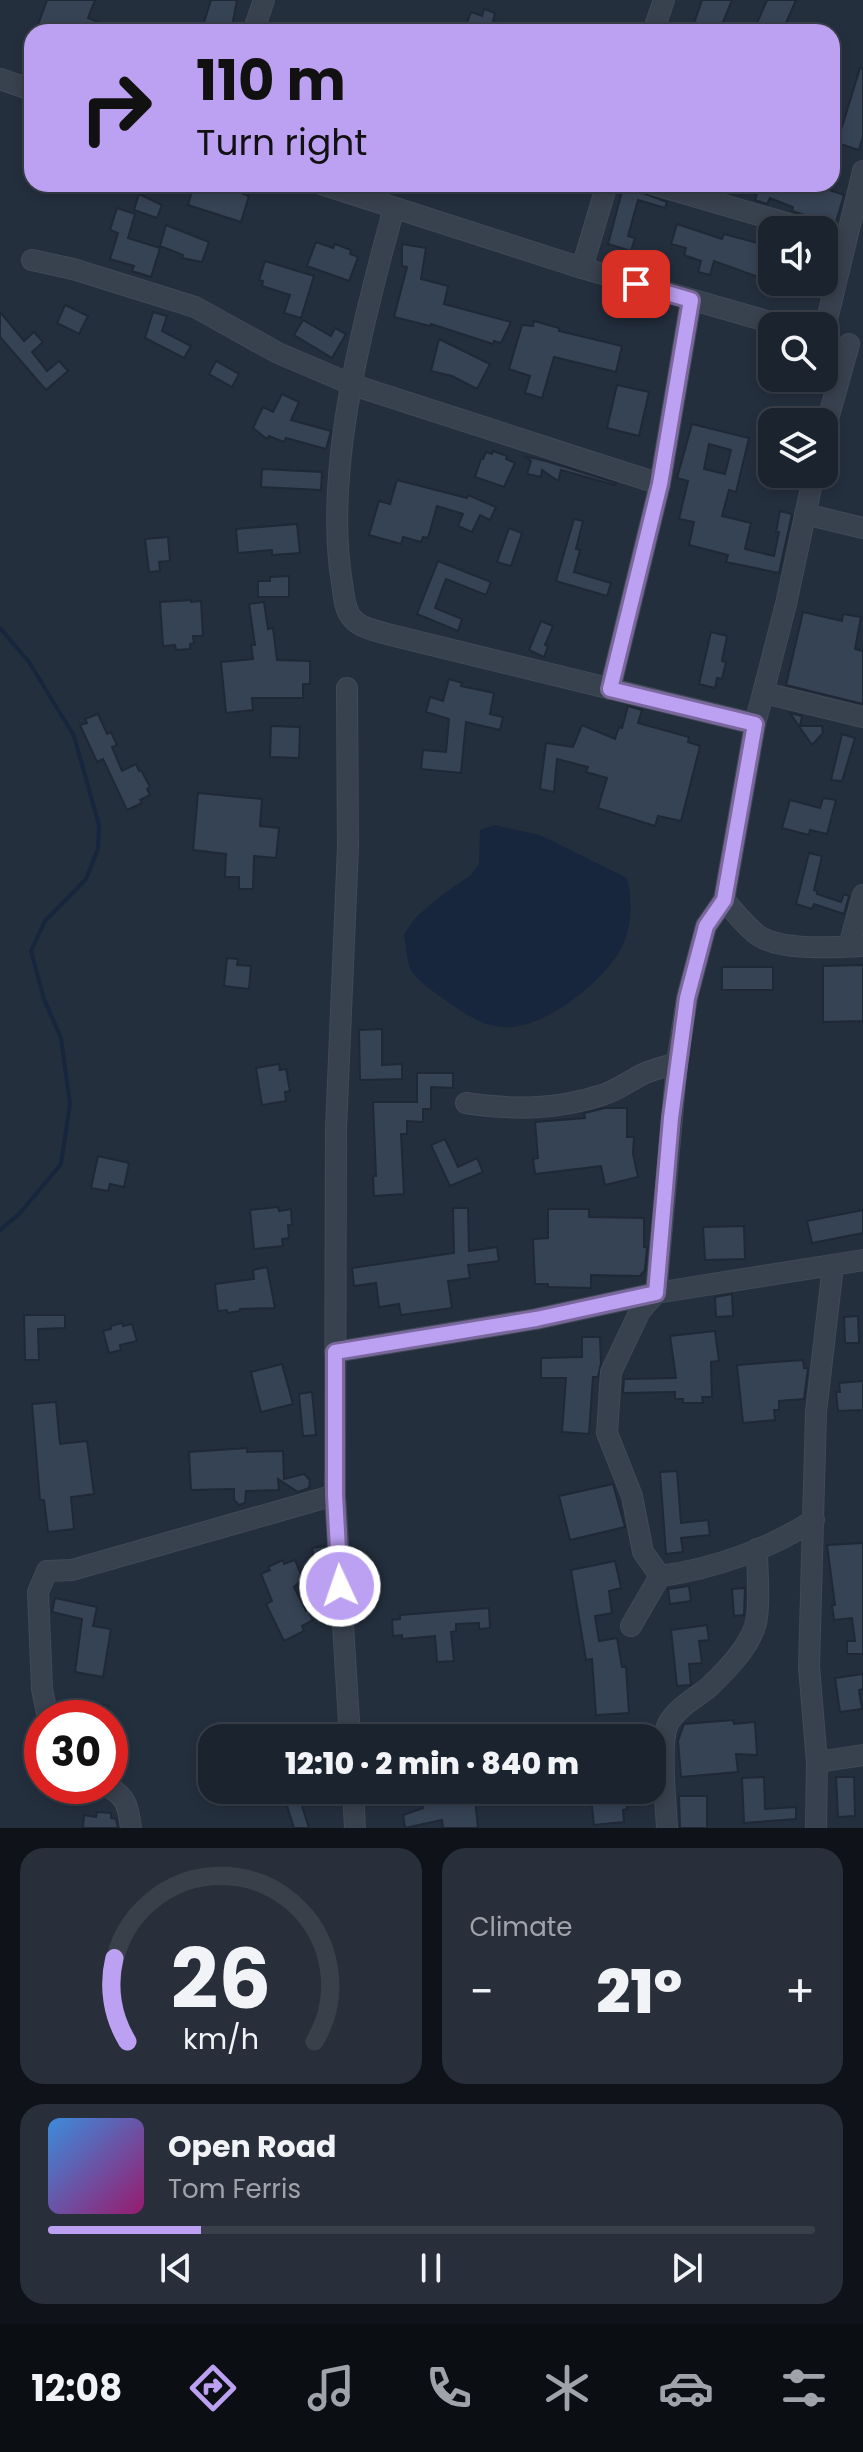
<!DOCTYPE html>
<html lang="en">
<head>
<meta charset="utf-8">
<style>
	body { margin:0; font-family:Poppins,sans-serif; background:#282f3a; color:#f1f3f6; height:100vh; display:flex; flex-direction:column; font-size:30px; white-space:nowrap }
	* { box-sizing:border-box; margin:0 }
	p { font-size:26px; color:#a0a4aa }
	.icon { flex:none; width:44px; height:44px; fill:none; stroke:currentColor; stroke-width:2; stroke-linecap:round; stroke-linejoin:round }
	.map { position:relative; height:1828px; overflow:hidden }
	.panel { display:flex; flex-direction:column; gap:20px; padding:20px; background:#0f1319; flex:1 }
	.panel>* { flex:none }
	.hud { position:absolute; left:24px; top:24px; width:816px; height:168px; border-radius:24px; box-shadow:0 4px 12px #0003,0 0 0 2px #39404a; background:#bca0f2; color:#111; overflow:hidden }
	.buttons { position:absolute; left:758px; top:216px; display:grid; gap:16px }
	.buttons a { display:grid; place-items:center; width:80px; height:80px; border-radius:16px; background:#1b232e; box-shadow:0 4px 12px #0003,0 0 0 2px #39404a; font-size:40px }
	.speed { position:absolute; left:24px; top:1700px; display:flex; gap:16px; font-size:40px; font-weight:700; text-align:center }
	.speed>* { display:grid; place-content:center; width:104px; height:104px; border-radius:50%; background:#1b232e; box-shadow:0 4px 12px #0003,0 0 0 2px #39404a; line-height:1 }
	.speed .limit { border:12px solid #d22; background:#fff; color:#111 }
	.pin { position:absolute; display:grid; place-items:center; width:68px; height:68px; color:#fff; margin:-34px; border-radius:16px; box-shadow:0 4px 12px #0006 }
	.me { position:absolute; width:88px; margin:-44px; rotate:357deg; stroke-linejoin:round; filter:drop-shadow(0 0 6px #0008) }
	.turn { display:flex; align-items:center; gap:28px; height:168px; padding:0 40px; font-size:36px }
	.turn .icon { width:104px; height:104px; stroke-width:2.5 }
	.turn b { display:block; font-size:56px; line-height:68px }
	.big { font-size:60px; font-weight:800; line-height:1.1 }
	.panel .tile { flex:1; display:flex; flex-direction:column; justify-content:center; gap:12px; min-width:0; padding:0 28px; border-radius:24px; background:#282f3a }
	.panel .dial { align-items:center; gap:0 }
	.dial svg { height:208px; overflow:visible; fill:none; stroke:#39404a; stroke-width:7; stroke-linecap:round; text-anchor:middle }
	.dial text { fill:#f1f3f6; stroke:none }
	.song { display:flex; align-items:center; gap:24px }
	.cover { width:96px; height:96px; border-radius:12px; background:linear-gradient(135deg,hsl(210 70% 55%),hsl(320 70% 35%)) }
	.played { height:8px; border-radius:4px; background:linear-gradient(90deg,#bca0f2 20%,#39404a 20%) }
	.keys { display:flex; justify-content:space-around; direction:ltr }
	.heat { display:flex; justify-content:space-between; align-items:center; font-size:44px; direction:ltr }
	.panel .tiles { flex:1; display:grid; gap:20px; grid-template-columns:1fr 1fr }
	.tile:last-child { grid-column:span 2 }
	.trip { position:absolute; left:198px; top:1724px; width:468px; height:80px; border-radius:24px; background:#1b232e; box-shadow:0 4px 12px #0003,0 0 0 2px #39404a; font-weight:800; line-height:80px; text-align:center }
	.tabs { display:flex; height:128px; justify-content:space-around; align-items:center; background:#0b0e12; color:#a0a4aa }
	.tabs .icon { width:56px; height:56px }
	.tabs .selected { color:#bca0f2 }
	.tabs b { font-size:36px; color:#f1f3f6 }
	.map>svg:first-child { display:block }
	.water { fill:#17263c }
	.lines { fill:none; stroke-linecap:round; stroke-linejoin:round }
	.stream { stroke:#17263c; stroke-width:4 }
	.building { fill:#364354; stroke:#1f2835; stroke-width:2; fill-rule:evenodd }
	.minor-casing { stroke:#414a57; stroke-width:22 }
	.minor { stroke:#38414e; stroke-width:20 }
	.route-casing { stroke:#7a689d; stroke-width:20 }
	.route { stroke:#bca0f2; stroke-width:14 }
</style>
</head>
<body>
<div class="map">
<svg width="863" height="1828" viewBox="0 0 863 1828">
	<rect width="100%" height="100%" fill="#242f3e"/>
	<path class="water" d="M494,825L540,835L627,878C633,900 632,928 621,949C602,983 542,1031 502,1027C480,1025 466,1014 448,1002C437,994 418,982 411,970C406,960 406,944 404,934L416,917L442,895L471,875L479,864L480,830Z"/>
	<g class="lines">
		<path class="stream" d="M0,628L29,662L74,736L99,825L98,849L86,879L45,921L31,951L44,999L61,1038L70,1104L61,1164L20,1213L0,1230"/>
	</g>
	<g class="building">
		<path d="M47,0H95L88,18L122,32H91L81,28L79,32H57L38,25Z"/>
		<path d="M211,0H237L231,32H201Z"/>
		<path d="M702,0H732L719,32H691Z"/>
		<path d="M767,0H796L782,32H753Z"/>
		<path d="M484,9L495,13L493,21L519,32H464L471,12L482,16Z"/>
		<path d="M860,68L863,69V136L859,150L837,143Z"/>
		<path d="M194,184H226L234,187L233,190L249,196L241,222L188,205Z"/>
		<path d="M624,184H639L643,193L667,202L665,208L638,200L628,236L635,238L631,251L608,244Z"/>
		<path d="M760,184H812L844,195L836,222L834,221L831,229L822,226L814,218L792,211L793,207L770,198L767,204L755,200Z"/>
		<path d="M139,194L162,205L157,218L134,210Z"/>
		<path d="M117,208L135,214L128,238L160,248L151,277L132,271L134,266L110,259L118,233L110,230Z"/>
		<path d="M677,224L722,239L724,234L772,247L764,279L714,261L710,275L698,272L701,261L684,255L686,248L671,244Z"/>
		<path d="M166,225L209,242L202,262L182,258L183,255L160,246Z"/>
		<path d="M316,242L333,248L335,244L351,250L350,254L358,257L349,281L307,266Z"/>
		<path d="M402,244L426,248L421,279L448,286L444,304L511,322L501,343L494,341L493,344L431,324L430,326L394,317L407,267L402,266Z"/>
		<path d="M265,261L314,276L301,318L284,313L290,295L262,286L263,281L259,280Z"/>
		<path d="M65,305L88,316L79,334L57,323Z"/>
		<path d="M0,312L24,341L34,332L43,342L32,352L47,371L59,361L68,371L46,390L0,337Z"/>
		<path d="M153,312L167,316L162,331L191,346L184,358L145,338Z"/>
		<path d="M303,320L331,336L335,328L346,334L332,358L294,335Z"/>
		<path d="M534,321L559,328V331L622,346L616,372L554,357L542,398L525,393L530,376L509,369L522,325L533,326Z"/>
		<path d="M439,339L490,364L477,389L452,376L431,371Z"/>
		<path d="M216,361L239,374L232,387L209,374Z"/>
		<path d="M617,385L649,392L639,436L607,428Z"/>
		<path d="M282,394L299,402L291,420L331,431L326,449L286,438L284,442L269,436L267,439L253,428L263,407L273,412Z"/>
		<path d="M692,424L749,438L736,492L729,490L722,516L751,523L745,549L774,556L779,532H776L780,511L792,514L779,573L726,562L728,555L689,545L694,522L679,519L688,481L677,478ZM709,444L731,450L725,474L704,469Z"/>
		<path d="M493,451L507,456L506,459L515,463L504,487L475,477L481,459H483L486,452L492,454Z"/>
		<path d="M524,456L546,461L616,483L615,485L561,470L558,481L542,470L541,477L527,474L531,461Z"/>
		<path d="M262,469L322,472L321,490L261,487Z"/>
		<path d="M397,480L467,498L468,495L496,507L490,520L480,515L472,532L458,526L463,514L437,506L428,538L423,537L421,542L403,537L401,544L369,535L379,501L390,504Z"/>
		<path d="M574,519L583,521L576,549L580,550L574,572L611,583L607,596L556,581Z"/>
		<path d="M297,524L300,553L272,555V550L238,553L236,529Z"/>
		<path d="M509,528L522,533L511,566L497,562Z"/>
		<path d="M168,537L170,561L159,562L160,571L149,572L145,539Z"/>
		<path d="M438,561L491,582L486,595L446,579L435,608L462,619L458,631L417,614Z"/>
		<path d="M289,576V597H258V581H270V577Z"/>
		<path d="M191,600V602L201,601L203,636H193L194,643L190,644V649L176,650L175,645L163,646L160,602Z"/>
		<path d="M264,602L268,629L273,628L277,660L310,661V684H303V698H252L253,710L226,713L221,662L253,659L251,645H255L249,604Z"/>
		<path d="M803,612L842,621L843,614L861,617L855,649L863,651V704L786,685Z"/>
		<path d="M541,621L553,626L545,645L548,646L544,657L529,650Z"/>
		<path d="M711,632L727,636L722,661L726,662L722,679L717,678L715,688L699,684Z"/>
		<path d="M449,679L462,683L461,686L494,693L490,714L503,717L500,730L466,722L461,773L421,769L423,750L446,752L449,719L426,712L430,697L443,701Z"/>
		<path d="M628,706L642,710L638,723L689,737L688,742L700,746L681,821L658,816L655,826L598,808L607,778L586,772L588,767L557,759L554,792L540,789L546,743L573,747L582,725L615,739L619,727L622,728Z"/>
		<path d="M790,713L802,716L800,726H822L823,733L812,745Z"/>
		<path d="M98,714L107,734L111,732L117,745L112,747L122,771L136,764L139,771L141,770L150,787L147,789L150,795L140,800L142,803L127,810L103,759L97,762L80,725L87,723L85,719Z"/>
		<path d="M271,726L300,727L299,758L270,757Z"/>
		<path d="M842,734L855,738L842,781L831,780Z"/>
		<path d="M198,793L262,799L260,826L279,828L276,858L254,856L253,889H239V877H225L226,854L193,850Z"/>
		<path d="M823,798L836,800L827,834L810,830L809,835L782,828L790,800L820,808Z"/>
		<path d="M809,853L822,856L814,890L817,891V894L841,902L844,894L849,896L844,914L814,904L812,909L796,904Z"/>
		<path d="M227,958L238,959L237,965L251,966L249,989L224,986Z"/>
		<path d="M863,965V1021L823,1022V966Z"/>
		<rect x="722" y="967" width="51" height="23"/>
		<path d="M382,1029V1065L402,1064V1079L360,1080L359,1030Z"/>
		<path d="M279,1064L280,1070L286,1069L290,1091L285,1092L286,1101L262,1105L256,1068Z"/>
		<path d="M417,1073H453V1088L431,1087V1109H423V1122L407,1121V1134H401L404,1194L374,1196L373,1176H376L373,1102H417Z"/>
		<path d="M605,1108H627V1137H634L633,1154L638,1177L605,1185L601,1166L535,1174L533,1159L538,1158L535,1122L585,1118L584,1113Z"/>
		<path d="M445,1139L458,1167L477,1158L483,1172L450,1186L431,1145Z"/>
		<path d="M98,1156L129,1163L124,1187L110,1184L108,1191L91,1188Z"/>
		<path d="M278,1207L279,1211L291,1209L292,1225H288L289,1238L282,1239L283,1246L254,1249L250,1210Z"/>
		<path d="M453,1208H468L469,1251L497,1247L499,1261L468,1265L470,1278L448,1281L452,1308L401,1315L399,1304L379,1307L376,1283L354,1286L352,1268L454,1253Z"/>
		<path d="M548,1209H589V1217L644,1218V1247H647L645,1270L640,1276L591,1275V1288L548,1287V1284H535L533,1239L548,1238Z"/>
		<path d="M863,1210V1233L812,1243L807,1221Z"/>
		<path d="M744,1226L745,1259L705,1260L703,1227Z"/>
		<path d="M267,1267L275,1308L240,1309V1311L227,1313V1310L218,1311L215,1284L254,1279L253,1270Z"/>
		<path d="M732,1294L733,1316L716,1317L715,1297Z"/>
		<path d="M24,1315H65V1328L38,1329L39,1360H25Z"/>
		<path d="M858,1316L859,1343H845L844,1317Z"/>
		<path d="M122,1323L123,1326L132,1324L137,1341L120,1345L121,1350L109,1353L103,1331L111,1329V1326Z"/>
		<path d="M715,1331L719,1361L711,1362L712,1397H702L703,1403H683V1399H675V1392L623,1393L624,1379L676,1378L670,1336Z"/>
		<path d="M582,1337H600L601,1363L598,1377H593L589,1434L562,1432L566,1378H541V1358L582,1357Z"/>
		<path d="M803,1360L804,1368H808L804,1399L779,1401V1410H774L775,1420L743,1423L737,1365Z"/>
		<path d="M282,1364L293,1404L261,1412L251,1372Z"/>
		<path d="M863,1381V1410L838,1411L836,1392H840L839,1383Z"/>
		<path d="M312,1392L316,1435L303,1436L299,1394Z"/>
		<path d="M56,1402L60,1444L87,1441L94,1494L71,1497L74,1529L48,1532L44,1500H40L32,1404Z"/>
		<path d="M247,1448V1452L283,1451L284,1479L304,1474L310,1480L309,1488L298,1492L278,1479L279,1490L246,1491L245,1503L239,1505L234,1500V1489L191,1490L189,1452Z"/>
		<path d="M677,1471L681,1523L708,1520L710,1535L681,1538L683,1552L666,1554L660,1472Z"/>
		<path d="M613,1484L625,1527L570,1540L559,1496Z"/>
		<path d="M863,1543V1654H847V1641H855L852,1618L834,1620L832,1605H835L827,1545Z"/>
		<path d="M324,1546L327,1573L316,1575L312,1548Z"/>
		<path d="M283,1560L284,1564L295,1560L303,1579L294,1587L306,1611L308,1610L313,1620L302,1626L304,1631L284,1641L266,1604L272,1601L261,1574L270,1570L268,1567Z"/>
		<path d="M615,1561L621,1588L609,1591L612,1613L595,1616L599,1641L617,1638L622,1667H626L629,1713L596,1715L592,1659L586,1660L571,1570Z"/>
		<path d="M689,1586L691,1601L670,1604L668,1589Z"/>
		<path d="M745,1588L744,1615L734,1616L732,1589Z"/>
		<path d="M55,1598L97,1607L93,1626L111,1629L103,1677L75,1672L82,1619L52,1612Z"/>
		<path d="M489,1608L490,1628L479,1629V1623L456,1624V1631L451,1632L454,1661L437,1662L435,1636L402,1639V1635L393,1636L392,1620L400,1619V1615Z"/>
		<path d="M707,1625L709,1640L699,1641L702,1663L689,1664L691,1685L677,1686L671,1630Z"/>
		<path d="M863,1674V1689L859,1690L862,1709L840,1712L835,1678Z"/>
		<path d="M94,1703L108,1706L106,1718H66L68,1706L93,1710Z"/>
		<path d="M733,1720L734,1724L755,1722L757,1755L736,1754L738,1772L681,1777L678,1741L684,1724Z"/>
		<path d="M764,1777L765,1809L796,1807V1819L744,1823L742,1778Z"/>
		<path d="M836,1777H854L855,1816L838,1817Z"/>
		<path d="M282,1790H334L335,1792L301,1803L309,1828H294Z"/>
		<path d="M419,1790H495L496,1795L475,1799L478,1828H443L442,1820L405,1828L403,1815L423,1808Z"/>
		<path d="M590,1790H625L627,1809L623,1810L624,1822L594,1825Z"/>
		<path d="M679,1796H707V1828H680Z"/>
		<path d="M97,1812L111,1813V1818L116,1819L118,1828H83L84,1815L96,1817Z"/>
	</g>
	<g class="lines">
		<g class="minor-casing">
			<g id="minor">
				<path d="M253,32L264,0"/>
				<path d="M653,32L664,0"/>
				<path d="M0,79L32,90"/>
				<path d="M321,184L582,268L784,326"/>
				<path d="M652,184L810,230"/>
				<path d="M394,208C364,317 323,470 342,583C344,595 344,609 352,618C361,629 378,631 391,635L755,724"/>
				<path d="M32,260L73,269L195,307L278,353L353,385L660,484"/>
				<path d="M582,268L607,184"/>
				<path d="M824,332L863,171"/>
				<path d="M824,433L849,344"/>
				<path d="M805,514L863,528"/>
				<path d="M347,688L348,847L336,1129L335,1495L350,1738"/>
				<path d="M610,689L660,484L691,300"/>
				<path d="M764,693L863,717"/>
				<path d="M724,900C734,911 744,924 755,933C777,952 835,947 863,946"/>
				<path d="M849,946L863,895"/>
				<path d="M466,1103C513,1110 556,1110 602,1095C616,1091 628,1082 641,1075C652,1069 665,1067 677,1063"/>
				<path d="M335,1352L536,1319L656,1293L863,1260"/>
				<path d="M660,1576L643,1552L632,1496L607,1433L611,1372L640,1311L656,1293L677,1063L687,998L706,926L724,900L755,724L786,604L814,474"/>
				<path d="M631,1626L660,1576C714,1569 769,1549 814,1520"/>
				<path d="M48,1718L42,1689L38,1592L47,1571L72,1570L335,1495"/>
				<path d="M817,1762L863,1755"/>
				<path d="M107,1786C127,1797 128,1806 131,1828"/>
				<path d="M353,1790L355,1828"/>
				<path d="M667,1828C666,1805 659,1743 668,1724C676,1708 696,1698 709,1687C727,1670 754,1643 757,1617C760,1595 757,1571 757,1549"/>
				<path d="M816,1828L817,1762L809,1667L816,1412L833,1266"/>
			</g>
		</g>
		<use href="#minor" class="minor"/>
	</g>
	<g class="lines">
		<g class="route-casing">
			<path id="route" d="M340,1586L335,1495V1352L536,1319L656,1293L671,1118L687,998L706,926L724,900L755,724L610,689L660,484L691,300L636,284"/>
		</g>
		<use href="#route" class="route"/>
	</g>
</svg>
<div class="buttons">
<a><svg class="icon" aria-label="sound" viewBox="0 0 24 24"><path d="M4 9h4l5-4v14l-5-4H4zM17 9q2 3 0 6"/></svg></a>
<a><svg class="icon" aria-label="search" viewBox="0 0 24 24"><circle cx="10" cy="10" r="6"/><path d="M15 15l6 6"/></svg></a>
<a><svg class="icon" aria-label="layers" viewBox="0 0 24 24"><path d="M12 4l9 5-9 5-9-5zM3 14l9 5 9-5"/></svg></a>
</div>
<div class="speed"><div class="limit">30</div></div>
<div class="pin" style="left:636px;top:284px;background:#d93025"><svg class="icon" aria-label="arrive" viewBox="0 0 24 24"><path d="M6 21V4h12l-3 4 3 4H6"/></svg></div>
<svg class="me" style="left:340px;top:1586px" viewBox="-20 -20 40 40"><circle r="17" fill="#bca0f2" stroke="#fff" stroke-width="3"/><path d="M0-11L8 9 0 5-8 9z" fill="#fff"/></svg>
<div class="trip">12:10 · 2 min · 840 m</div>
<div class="hud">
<div class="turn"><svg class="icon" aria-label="right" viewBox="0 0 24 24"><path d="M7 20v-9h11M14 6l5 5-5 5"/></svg><div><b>110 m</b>Turn right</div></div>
</div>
</div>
<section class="panel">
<div class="tiles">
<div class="tile dial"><svg viewBox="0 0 100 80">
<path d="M14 69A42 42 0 1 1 86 69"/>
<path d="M14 69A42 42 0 0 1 9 37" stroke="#bca0f2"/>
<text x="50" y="56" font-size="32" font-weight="700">26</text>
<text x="50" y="72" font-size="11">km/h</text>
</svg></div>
<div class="tile"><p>Climate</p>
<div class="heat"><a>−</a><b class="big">21°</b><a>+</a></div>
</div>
<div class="tile">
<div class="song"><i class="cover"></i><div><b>Open Road</b><p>Tom Ferris</p></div></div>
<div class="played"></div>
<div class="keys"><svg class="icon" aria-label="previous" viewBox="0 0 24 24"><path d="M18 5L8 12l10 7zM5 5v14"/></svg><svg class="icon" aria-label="pause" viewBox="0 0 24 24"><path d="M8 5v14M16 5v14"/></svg><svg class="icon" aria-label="next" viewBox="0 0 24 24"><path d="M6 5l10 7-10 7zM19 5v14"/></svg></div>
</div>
</div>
</section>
<nav class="tabs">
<b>12:08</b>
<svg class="icon selected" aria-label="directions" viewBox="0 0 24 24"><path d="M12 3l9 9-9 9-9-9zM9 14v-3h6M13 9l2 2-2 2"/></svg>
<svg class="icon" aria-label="music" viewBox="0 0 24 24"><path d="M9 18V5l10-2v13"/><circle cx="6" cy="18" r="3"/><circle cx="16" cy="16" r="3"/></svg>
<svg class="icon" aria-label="phone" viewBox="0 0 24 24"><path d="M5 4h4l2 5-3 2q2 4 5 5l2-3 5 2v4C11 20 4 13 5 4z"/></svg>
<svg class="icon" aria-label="climate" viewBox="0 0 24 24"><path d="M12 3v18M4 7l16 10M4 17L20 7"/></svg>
<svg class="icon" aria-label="car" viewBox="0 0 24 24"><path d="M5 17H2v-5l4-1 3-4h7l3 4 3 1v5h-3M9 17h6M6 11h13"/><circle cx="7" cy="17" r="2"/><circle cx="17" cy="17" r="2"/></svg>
<svg class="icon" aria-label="filters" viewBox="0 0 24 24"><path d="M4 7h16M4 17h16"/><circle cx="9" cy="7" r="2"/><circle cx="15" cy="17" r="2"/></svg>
</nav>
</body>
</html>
